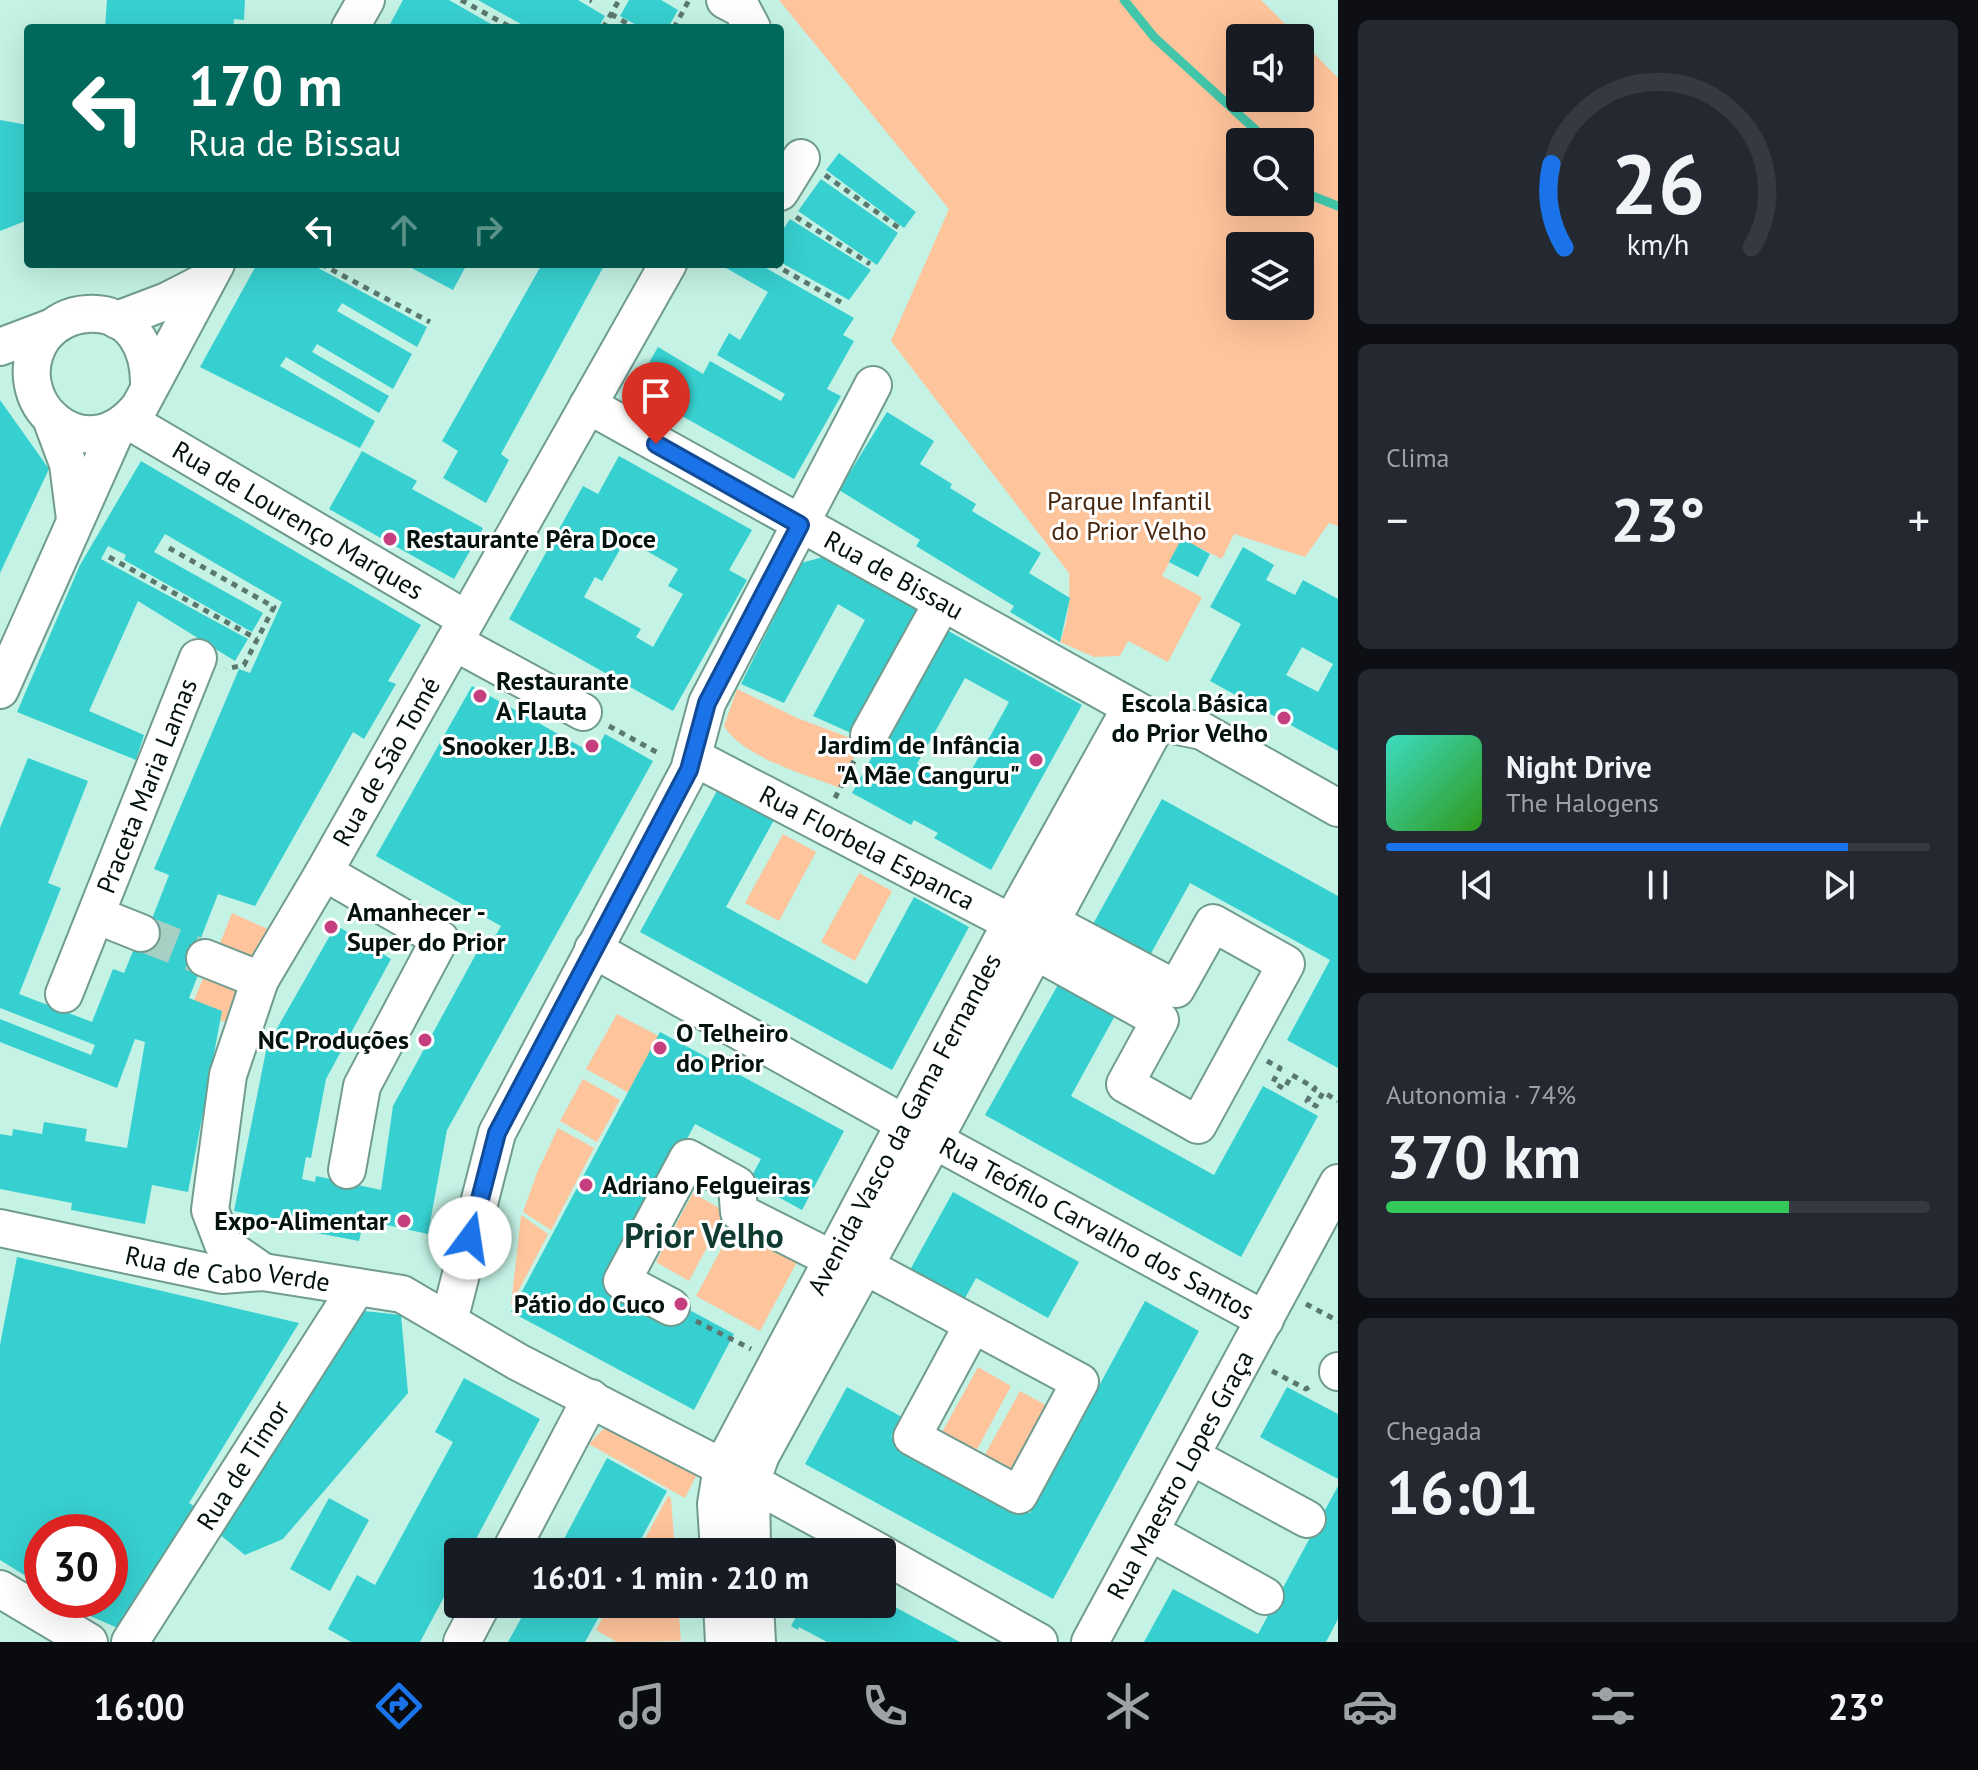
<!DOCTYPE html>
<html lang="pt">
<head>
<meta charset="utf-8">
<style>
	body { margin:0; font-family:"PT Sans",sans-serif; background:#242831; color:#f1f3f6; height:100vh; display:flex; flex-direction:column; font-size:30px; white-space:nowrap }
	* { box-sizing:border-box; margin:0 }
	p { font-size:26px; color:#9ea1a6 }
	.icon { flex:none; width:44px; height:44px; fill:none; stroke:currentColor; stroke-width:2; stroke-linecap:round; stroke-linejoin:round }
	.map { position:relative; flex:1; overflow:hidden }
	.panel { display:flex; flex-direction:column; gap:20px; padding:20px; background:#0d0f14; width:640px }
	.panel>* { flex:none }
	.hud { position:absolute; left:24px; top:24px; width:760px; height:244px; border-radius:8px; box-shadow:0 8px 32px #0002; background:#00695c; color:#fff; overflow:hidden }
	.tools { position:absolute; left:1226px; top:24px; display:grid; gap:16px }
	.tools a { display:grid; place-items:center; width:88px; height:88px; border-radius:8px; background:#171b24; box-shadow:0 8px 32px #0002; font-size:40px }
	.speed { position:absolute; left:24px; top:1514px; display:flex; gap:16px; font-size:40px; font-weight:700; text-align:center }
	.speed>* { display:grid; place-content:center; width:104px; height:104px; border-radius:50%; background:#171b24; box-shadow:0 8px 32px #0002; line-height:1 }
	.speed .limit { border:12px solid #d22; background:#fff; color:#111 }
	.pin { position:absolute; display:grid; place-items:center; width:68px; height:68px; color:#fff; margin:-82px -34px; border-radius:50% 50% 50% 0; rotate:-45deg; box-shadow:0 0 8px #0007 }
	.pin .icon { rotate:45deg }
	.me { position:absolute; width:88px; margin:-44px; rotate:14deg; stroke-linejoin:round; filter:drop-shadow(0 0 6px #0008) }
	.turn { display:flex; align-items:center; gap:28px; height:168px; padding:0 32px; font-size:36px }
	.turn .icon { width:104px; height:104px; stroke-width:2.5 }
	.turn b { display:block; font-size:56px; line-height:68px }
	.lanes { display:flex; align-items:center; height:76px; padding:0 32px; background:#0003; justify-content:center; gap:40px; direction:ltr }
	.lanes .off { opacity:.35 }
	.big { font-size:60px; font-weight:700; line-height:1.1 }
	.panel .card { flex:1; display:flex; flex-direction:column; justify-content:center; gap:12px; min-width:0; padding:0 28px; border-radius:12px; background:#242831 }
	.panel .dial { align-items:center; gap:0 }
	.dial svg { height:208px; overflow:visible; fill:none; stroke:#363941; stroke-width:7; stroke-linecap:round; text-anchor:middle }
	.dial text { fill:#f1f3f6; stroke:none }
	.song { display:flex; align-items:center; gap:24px }
	.cover { width:96px; height:96px; border-radius:12px; background:linear-gradient(135deg,hsl(170 70% 55%),hsl(110 70% 35%)) }
	.played { height:8px; border-radius:4px; background:linear-gradient(90deg,#1a73e8 85%,#363941 85%) }
	.keys { display:flex; justify-content:space-around; direction:ltr }
	.heat { display:flex; justify-content:space-between; align-items:center; font-size:44px; direction:ltr }
	.charge { height:12px; border-radius:6px; background:linear-gradient(90deg,#34c759 74%,#363941 0) }
	.trip { position:absolute; left:444px; top:1538px; width:452px; height:80px; border-radius:8px; background:#171b24; box-shadow:0 8px 32px #0002; font-weight:700; line-height:80px; text-align:center }
	.tab-bar { display:flex; height:128px; justify-content:space-around; align-items:center; background:#090b0e; color:#9ea1a6 }
	.tab-bar .icon { width:56px; height:56px }
	.tab-bar .on { color:#1a73e8 }
	.tab-bar b { font-size:36px; color:#f1f3f6 }
	main { display:flex; flex:1; min-height:0 }
	.map>svg:first-child { display:block }
	.green { fill:#fec49c; fill-rule:evenodd }
	.lines { fill:none; stroke-linecap:round; stroke-linejoin:round }
	.stream { stroke:#41c6a9; stroke-width:9 }
	.building { fill:#37d0d0; fill-rule:evenodd }
	.minor-tunnel { stroke:#a7d0c5; stroke-width:36; stroke-dasharray:36 18; stroke-linecap:butt }
	.minor-casing { stroke:#709c8f; stroke-width:40 }
	.path { stroke:#5b7870; stroke-width:5; stroke-dasharray:6 6; stroke-linecap:butt }
	.minor { stroke:#fff; stroke-width:36 }
	.route-casing { stroke:#114b97; stroke-width:20 }
	.route { stroke:#1a73e8; stroke-width:14 }
	.poi-dot { fill:#c53e7d; stroke:#fff; stroke-width:3 }
	.labels { text-anchor:middle; stroke-width:6; stroke-linejoin:round; paint-order:stroke }
	.park-label { font-size:26px; fill:#48270f; stroke:#fff }
	.street-label { font-size:26px; fill:#03120e; stroke:#fff }
	.poi-label { font-size:26px; font-weight:bold; fill:#03120e; stroke:#fff; text-anchor:end }
	.district-label { font-size:34px; font-weight:bold; fill:#0f3b31; stroke:#fff }
</style>
</head>
<body>
<main>
<div class="map">
<svg width="1338" height="1642" viewBox="0 0 1338 1642">
	<rect width="100%" height="100%" fill="#c4f2e5"/>
	<g class="green">
		<path d="M779,0H1261L1299,38H1240V98H1300V39L1338,78V526L1329,523L1305,557L1234,534L1222,559L1182,539L1162,576L1202,597L1168,662L1128,641L1120,656L1094,657L1060,642C1069,619 1070,597 1069,573L891,341L949,209ZM1240,142H1300V202H1240ZM1240,246H1300V306H1240Z"/>
		<path d="M737,689L797,718L861,742L840,788C805,774 744,758 724,726Z"/>
		<path d="M783,834L816,852L779,921L745,903Z"/>
		<path d="M859,873L892,891L855,961L821,942Z"/>
		<path d="M232,913L272,931L255,972L215,956Z"/>
		<path d="M207,969L246,983L231,1024L190,1010Z"/>
		<path d="M617,1014L668,1041L640,1099L586,1069Z"/>
		<path d="M583,1079L620,1100L597,1142L560,1121Z"/>
		<path d="M558,1128L594,1148L551,1230L523,1212L537,1173Z"/>
		<path d="M693,1193L726,1212L689,1281L656,1262Z"/>
		<path d="M521,1215L548,1234L511,1305L521,1216Z"/>
		<path d="M733,1227L797,1262L760,1331L696,1296Z"/>
		<path d="M978,1367L1011,1386L974,1455L940,1436Z"/>
		<path d="M1020,1391L1053,1409L1016,1478L982,1460Z"/>
		<path d="M609,1423L702,1464L685,1498L589,1444Z"/>
		<path d="M668,1496L671,1498L675,1552H638Z"/>
		<path d="M610,1604H678L681,1641L617,1642L596,1630Z"/>
	</g>
	<g class="lines">
		<g class="stream">
			<path d="M1124,0L1154,37L1269,142"/>
			<path d="M1300,191L1338,206"/>
		</g>
	</g>
	<g class="building">
		<path d="M107,0H245L244,20L234,19L233,28H105Z"/>
		<path d="M403,0H449L498,28H388Z"/>
		<path d="M478,0H578L605,16L598,28H528Z"/>
		<path d="M629,0H661L678,10L668,28H642L620,16Z"/>
		<path d="M0,120L28,125V220L0,231Z"/>
		<path d="M839,153L916,212L904,228L826,170Z"/>
		<path d="M821,179L898,233L877,265L798,211Z"/>
		<path d="M790,219L871,270L849,300L780,262V234Z"/>
		<path d="M257,264H311L427,327L417,347L342,303L337,311L412,354L393,389L317,344L312,352L389,396L379,413L286,357L280,366L375,421L360,448L200,367Z"/>
		<path d="M404,264H467L453,290Z"/>
		<path d="M542,264H605L501,454L509,460L486,503L443,478L458,451L442,441Z"/>
		<path d="M719,264H759L854,318L843,335L854,341L827,389L841,396L794,479L634,389L658,347L703,374L710,361L781,401L785,394L717,355L729,333L740,340L768,292Z"/>
		<path d="M0,400L49,469L0,573Z"/>
		<path d="M887,412L934,441L920,464L952,484L950,488L976,504L972,511L1041,553L1029,573L1070,598L1060,642L1010,612L1014,606L916,546L920,540L839,490Z"/>
		<path d="M362,451L417,481L412,489L483,528L454,579L329,509Z"/>
		<path d="M619,456L752,530L729,570L747,580L673,711L509,619L583,486L598,494ZM626,539L678,569L668,586L683,594L653,647L636,637L641,629L584,597L595,577L602,581Z"/>
		<path d="M141,461L421,625L388,681L396,684L364,739L353,732L255,906L218,894L199,943L209,947L189,998L222,1011L188,1192L152,1185L145,1224L71,1210L72,1203L0,1189V1134L12,1136L13,1129L42,1134L44,1122L87,1129L85,1141L127,1148L145,1042L135,1039L117,1088L0,1042V1019L91,1055L95,1045L0,1008V828L28,758L88,781L48,883L61,888L19,994L92,1022L113,969L124,973L145,922L150,924L169,875L154,869L239,669L250,673L282,602L165,534L154,552L263,613L252,632L124,560L126,555L108,546L101,559L248,639L235,661L138,601L89,711L144,735L136,760L17,712L80,565Z"/>
		<path d="M1182,538L1210,554L1198,577L1169,562Z"/>
		<path d="M1243,547L1274,565L1266,580L1295,595L1303,580L1338,599V751L1210,681L1241,624L1210,607ZM1302,647L1333,664L1318,692L1286,675Z"/>
		<path d="M823,557L921,612L851,733L813,716L865,620L838,604L784,703L741,684L801,563Z"/>
		<path d="M943,628L1082,705L991,870L934,838L938,833L914,820L911,825L852,793ZM965,678L1009,702L961,789L917,764Z"/>
		<path d="M472,686L594,754L605,734L653,761L447,1130L428,1234L364,1220L359,1241L306,1231L307,1224L234,1211L267,1046L336,925L391,959L326,1079L311,1158L306,1157L302,1179L315,1182L316,1176L381,1190L393,1106L482,943L489,947L501,926L376,856Z"/>
		<path d="M718,789L774,820L726,907L867,984L914,897L969,927L892,1070L640,932Z"/>
		<path d="M1162,799L1338,896V1068L1287,1040L1330,960L1190,883L1144,966L1087,935Z"/>
		<path d="M1060,981L1117,1012L1071,1096L1214,1175L1263,1086L1318,1116L1241,1257L985,1115Z"/>
		<path d="M660,1032L844,1131L802,1210L749,1181L761,1159L695,1124L606,1290L674,1327L684,1307L734,1334L694,1410L511,1312Z"/>
		<path d="M953,1192L1079,1262L1048,1318L976,1278L964,1300L910,1270Z"/>
		<path d="M17,1257L299,1323L189,1503L205,1513L127,1632L90,1616L65,1600H110V1532H42V1586L0,1560V1345Z"/>
		<path d="M1145,1301L1199,1331L1053,1599L805,1464L847,1387L902,1417L891,1437L1030,1513Z"/>
		<path d="M355,1310L401,1315L408,1393L283,1539L245,1555L219,1534Z"/>
		<path d="M464,1378L540,1419L469,1552H458V1571L420,1642H351L328,1629L357,1575L375,1585L453,1442L435,1432Z"/>
		<path d="M1287,1387L1338,1414V1479L1260,1437Z"/>
		<path d="M607,1458L667,1491L634,1552H557Z"/>
		<path d="M1338,1486V1619L1326,1642H1144L1173,1589L1258,1634Z"/>
		<path d="M329,1498L369,1520L330,1591L290,1569Z"/>
		<path d="M882,1600L960,1642H827L799,1627L798,1630L791,1626L803,1604H882Z"/>
		<path d="M529,1604H606L585,1642H508Z"/>
	</g>
	<g class="lines">
		<path class="minor-tunnel" d="M141,933L205,958"/>
		<g class="minor-casing">
			<g id="minor">
				<path d="M725,0L742,9L752,28"/>
				<path d="M350,28L366,0"/>
				<path d="M780,192L801,158"/>
				<path d="M117,320L167,301L206,281"/>
				<path d="M0,347L50,328"/>
				<path d="M149,387C150,348 132,311 87,314C70,315 55,323 44,336C0,397 84,478 140,406L216,264"/>
				<path id="s1" d="M588,405L1158,722L1202,731L1338,808"/>
				<path d="M52,421L68,464L75,519"/>
				<path id="s2" d="M129,421L466,619"/>
				<path d="M454,642L583,712"/>
				<path d="M0,690L117,428"/>
				<path d="M869,735L942,603"/>
				<path id="s3" d="M695,758L1033,934"/>
				<path d="M324,872L440,939L362,1086L347,1170"/>
				<path d="M96,915L141,933"/>
				<path id="s4" d="M593,949L934,1140L1265,1320"/>
				<path d="M1035,951L1160,1020L1125,1084L1198,1125L1286,964L1213,923L1176,989L1050,922"/>
				<path d="M205,958L260,980"/>
				<path id="s5" d="M64,994L198,658"/>
				<path id="s6" d="M0,1228L222,1275L263,1272L402,1294L518,1362L751,1482L879,1552"/>
				<path d="M865,1266L1080,1382L1019,1495L912,1437L973,1324"/>
				<path id="s7" d="M263,1272L223,1244L210,1210L228,1075L260,980L324,872L668,264"/>
				<path d="M671,1307L622,1281L688,1158L737,1185L739,1212L832,1259"/>
				<path d="M449,1321L497,1133L689,770L707,703L873,385"/>
				<path d="M1338,1371V1372"/>
				<path d="M1191,1456L1307,1519"/>
				<path d="M1150,1532L1265,1596"/>
				<path d="M510,1552L591,1398"/>
				<path id="s8" d="M719,1552L716,1504L722,1467L1011,923L1131,707"/>
				<path d="M752,1552L751,1482L761,1455L934,1140L1158,722"/>
				<path d="M882,1554L1039,1642"/>
				<path d="M0,1589L89,1642"/>
				<path d="M722,1604L724,1642"/>
				<path d="M755,1604L757,1642"/>
				<path id="s9" d="M130,1642L357,1287"/>
				<path d="M462,1642L482,1604"/>
				<path id="s10" d="M1090,1642L1338,1183"/>
			</g>
		</g>
		<g class="path">
			<path d="M461,0L512,28"/>
			<path d="M590,0L592,1"/>
			<path d="M611,14L635,28"/>
			<path d="M603,28L619,0"/>
			<path d="M674,28L689,0"/>
			<path d="M825,175L899,228"/>
			<path d="M796,217L870,264"/>
			<path d="M321,264L430,322"/>
			<path d="M773,264L844,304"/>
			<path d="M169,548L274,607L244,665L226,669"/>
			<path d="M109,557L257,639"/>
			<path d="M609,726L660,754"/>
			<path d="M835,798L854,761"/>
			<path d="M1267,1061L1280,1068L1273,1082L1284,1089L1292,1075L1315,1088L1307,1101L1316,1106L1323,1092L1338,1101"/>
			<path d="M1306,1304L1338,1321"/>
			<path d="M696,1321L751,1349"/>
			<path d="M1272,1371L1306,1389L1309,1387"/>
		</g>
		<use href="#minor" class="minor"/>
	</g>
	<g class="lines">
		<g class="route-casing">
			<path id="route" d="M470,1238L497,1133L689,770L707,703L800,525L656,444"/>
		</g>
		<use href="#route" class="route"/>
	</g>
	<g class="poi-dot">
		<circle cx="390" cy="539" r="8"/>
		<circle cx="480" cy="696" r="8"/>
		<circle cx="1284" cy="718" r="8"/>
		<circle cx="592" cy="746" r="8"/>
		<circle cx="1036" cy="760" r="8"/>
		<circle cx="331" cy="927" r="8"/>
		<circle cx="425" cy="1040" r="8"/>
		<circle cx="660" cy="1048" r="8"/>
		<circle cx="586" cy="1185" r="8"/>
		<circle cx="404" cy="1221" r="8"/>
		<circle cx="681" cy="1304" r="8"/>
	</g>
	<g class="labels">
		<g class="park-label">
			<text x="1129" y="510">Parque Infantil<tspan x="1129" dy="30">do Prior Velho</tspan></text>
		</g>
		<g class="street-label">
			<text dy="9" stroke="none"><textPath href="#s2" startOffset="196">Rua de Lourenço Marques</textPath></text>
			<text dy="9" stroke="none"><textPath href="#s1" startOffset="350">Rua de Bissau</textPath></text>
			<text dy="9" stroke="none"><textPath href="#s7" startOffset="574">Rua de São Tomé</textPath></text>
			<text dy="9" stroke="none"><textPath href="#s5" startOffset="224">Praceta Maria Lamas</textPath></text>
			<text dy="9" stroke="none"><textPath href="#s3" startOffset="194">Rua Florbela Espanca</textPath></text>
			<text dy="9" stroke="none"><textPath href="#s8" startOffset="474">Avenida Vasco da Gama Fernandes</textPath></text>
			<text dy="9" stroke="none"><textPath href="#s4" startOffset="576">Rua Teófilo Carvalho dos Santos</textPath></text>
			<text dy="9" stroke="none"><textPath href="#s6" startOffset="232">Rua de Cabo Verde</textPath></text>
			<text dy="9" stroke="none"><textPath href="#s9" startOffset="210">Rua de Timor</textPath></text>
			<text dy="9" stroke="none"><textPath href="#s10" startOffset="190">Rua Maestro Lopes Graça</textPath></text>
		</g>
		<g class="poi-label">
			<text x="406" y="548" text-anchor="start">Restaurante Pêra Doce</text>
			<text x="496" y="690" text-anchor="start">Restaurante<tspan x="496" dy="30">A Flauta</tspan></text>
			<text x="1268" y="712">Escola Básica<tspan x="1268" dy="30">do Prior Velho</tspan></text>
			<text x="1020" y="754">Jardim de Infância<tspan x="1020" dy="30">"A Mãe Canguru"</tspan></text>
			<text x="576" y="755">Snooker J.B.</text>
			<text x="347" y="921" text-anchor="start">Amanhecer -<tspan x="347" dy="30">Super do Prior</tspan></text>
			<text x="676" y="1042" text-anchor="start">O Telheiro<tspan x="676" dy="30">do Prior</tspan></text>
			<text x="409" y="1049">NC Produções</text>
			<text x="602" y="1194" text-anchor="start">Adriano Felgueiras</text>
			<text x="388" y="1230">Expo-Alimentar</text>
			<text x="665" y="1313">Pátio do Cuco</text>
		</g>
		<g class="district-label">
			<text x="704" y="1248">Prior Velho</text>
		</g>
	</g>
</svg>
<div class="tools">
<a><svg class="icon" aria-label="sound" viewBox="0 0 24 24"><path d="M4 9h4l5-4v14l-5-4H4zM17 9q2 3 0 6"/></svg></a>
<a><svg class="icon" aria-label="search" viewBox="0 0 24 24"><circle cx="10" cy="10" r="6"/><path d="M15 15l6 6"/></svg></a>
<a><svg class="icon" aria-label="layers" viewBox="0 0 24 24"><path d="M12 4l9 5-9 5-9-5zM3 14l9 5 9-5"/></svg></a>
</div>
<div class="speed"><div class="limit">30</div></div>
<div class="pin" style="left:656px;top:444px;background:#d93025"><svg class="icon" aria-label="arrive" viewBox="0 0 24 24"><path d="M6 21V4h12l-3 4 3 4H6"/></svg></div>
<svg class="me" style="left:470px;top:1238px" viewBox="-20 -20 40 40"><circle r="19" fill="#fff"/><path d="M0-13L10 11 0 6-10 11z" fill="#1a73e8"/></svg>
<div class="trip">16:01 · 1 min · 210 m</div>
<div class="hud">
<div class="turn"><svg class="icon" aria-label="left" viewBox="0 0 24 24"><path d="M17 20v-9H6M10 6l-5 5 5 5"/></svg><div><b>170 m</b>Rua de Bissau</div></div>
<div class="lanes"><svg class="icon" aria-label="left" viewBox="0 0 24 24"><path d="M17 20v-9H6M10 6l-5 5 5 5"/></svg><svg class="icon off" aria-label="ahead" viewBox="0 0 24 24"><path d="M12 20V5M6 11l6-6 6 6"/></svg><svg class="icon off" aria-label="right" viewBox="0 0 24 24"><path d="M7 20v-9h11M14 6l5 5-5 5"/></svg></div>
</div>
</div>
<section class="panel">
<div class="card dial"><svg viewBox="0 0 100 80">
<path d="M14 69A42 42 0 1 1 86 69"/>
<path d="M14 69A42 42 0 0 1 9 37" stroke="#1a73e8"/>
<text x="50" y="56" font-size="32" font-weight="700">26</text>
<text x="50" y="72" font-size="11">km/h</text>
</svg></div>
<div class="card"><p>Clima</p>
<div class="heat"><a>−</a><b class="big">23°</b><a>+</a></div>
</div>
<div class="card">
<div class="song"><i class="cover"></i><div><b>Night Drive</b><p>The Halogens</p></div></div>
<div class="played"></div>
<div class="keys"><svg class="icon" aria-label="previous" viewBox="0 0 24 24"><path d="M18 5L8 12l10 7zM5 5v14"/></svg><svg class="icon" aria-label="pause" viewBox="0 0 24 24"><path d="M8 5v14M16 5v14"/></svg><svg class="icon" aria-label="next" viewBox="0 0 24 24"><path d="M6 5l10 7-10 7zM19 5v14"/></svg></div>
</div>
<div class="card"><p>Autonomia · 74%</p><b class="big">370 km</b><div class="charge"></div></div>
<div class="card"><p>Chegada</p><b class="big">16:01</b></div>
</section>
</main>
<nav class="tab-bar">
<b>16:00</b>
<svg class="icon on" aria-label="directions" viewBox="0 0 24 24"><path d="M12 3l9 9-9 9-9-9zM9 14v-3h6M13 9l2 2-2 2"/></svg>
<svg class="icon" aria-label="music" viewBox="0 0 24 24"><path d="M9 18V5l10-2v13"/><circle cx="6" cy="18" r="3"/><circle cx="16" cy="16" r="3"/></svg>
<svg class="icon" aria-label="phone" viewBox="0 0 24 24"><path d="M5 4h4l2 5-3 2q2 4 5 5l2-3 5 2v4C11 20 4 13 5 4z"/></svg>
<svg class="icon" aria-label="climate" viewBox="0 0 24 24"><path d="M12 3v18M4 7l16 10M4 17L20 7"/></svg>
<svg class="icon" aria-label="car" viewBox="0 0 24 24"><path d="M5 17H2v-5l4-1 3-4h7l3 4 3 1v5h-3M9 17h6M6 11h13"/><circle cx="7" cy="17" r="2"/><circle cx="17" cy="17" r="2"/></svg>
<svg class="icon" aria-label="filters" viewBox="0 0 24 24"><path d="M4 7h16M4 17h16"/><circle cx="9" cy="7" r="2"/><circle cx="15" cy="17" r="2"/></svg>
<b>23°</b>
</nav>
</body>
</html>
